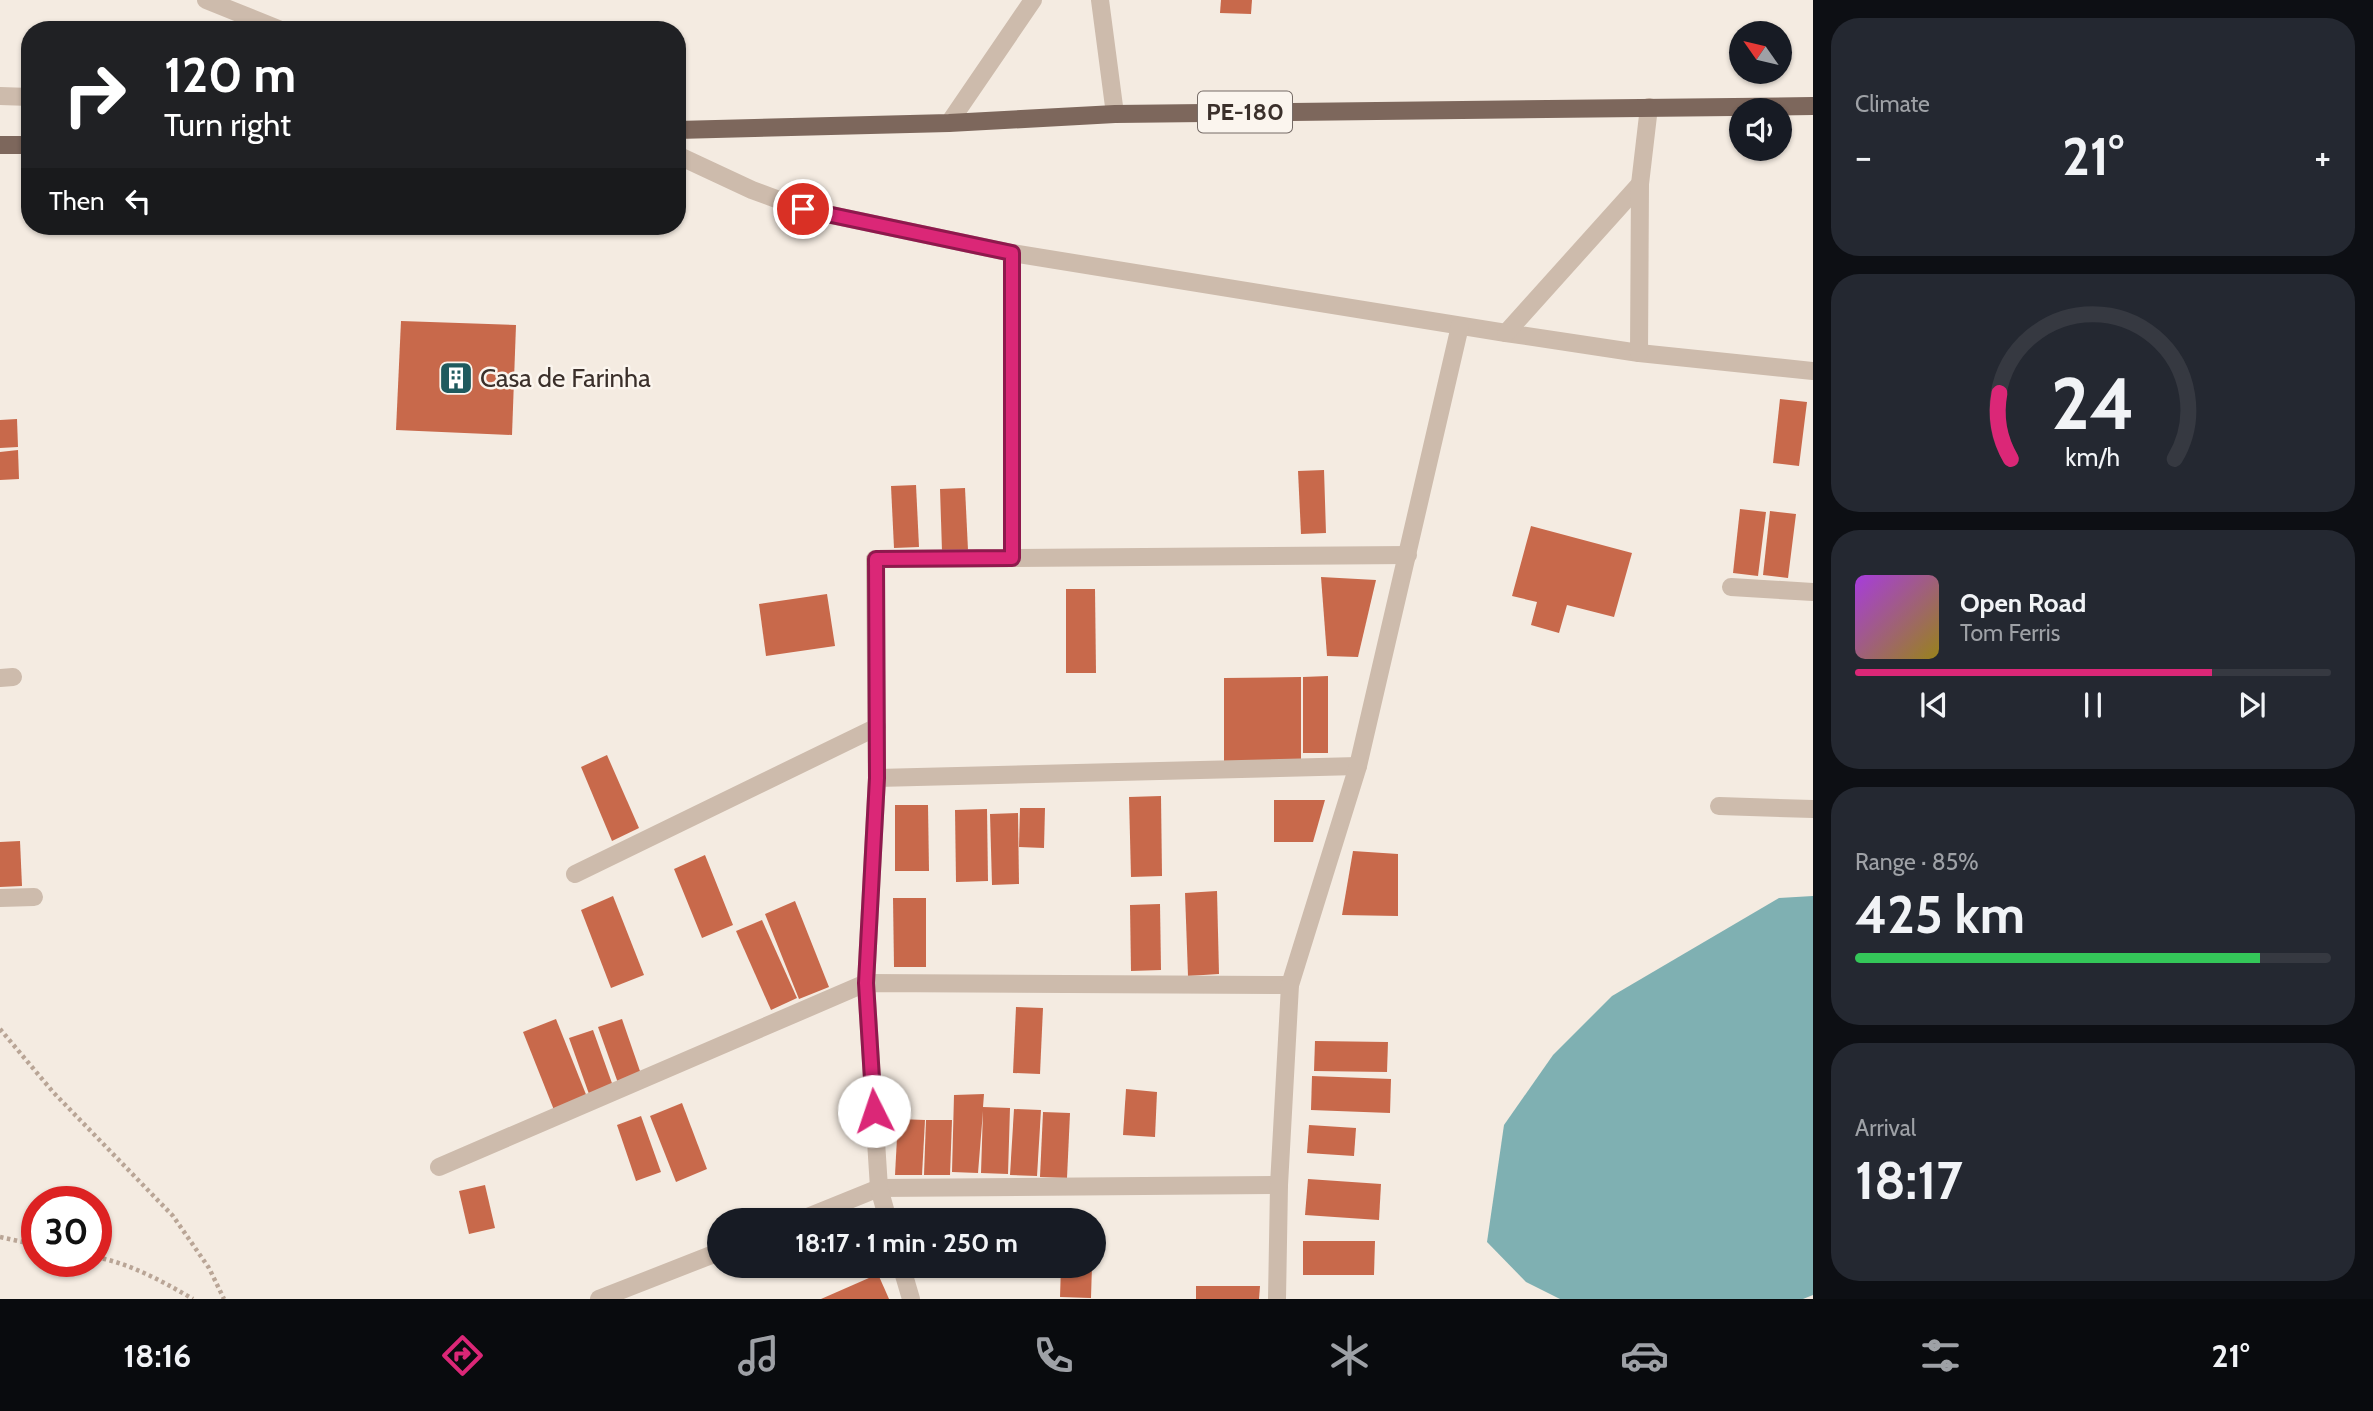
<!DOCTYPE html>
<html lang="en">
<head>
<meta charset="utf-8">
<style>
	body { margin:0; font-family:Cabin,sans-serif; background:#242831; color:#f1f3f6; height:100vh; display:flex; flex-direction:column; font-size:26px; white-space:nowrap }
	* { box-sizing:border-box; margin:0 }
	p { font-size:23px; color:#9ea1a6 }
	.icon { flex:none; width:38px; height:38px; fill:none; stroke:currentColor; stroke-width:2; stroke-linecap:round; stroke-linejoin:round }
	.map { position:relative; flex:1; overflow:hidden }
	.drawer { display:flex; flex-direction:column; gap:18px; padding:18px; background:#0d0f14; width:560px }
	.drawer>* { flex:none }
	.banner { position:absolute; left:21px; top:21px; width:665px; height:214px; border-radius:28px; box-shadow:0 2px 5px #0004; background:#202124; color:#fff; overflow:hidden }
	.needle { width:46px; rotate:304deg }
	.controls { position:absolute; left:1729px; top:21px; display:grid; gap:14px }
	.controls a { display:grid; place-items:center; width:63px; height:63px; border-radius:50%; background:#171b24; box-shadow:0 2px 5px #0004; font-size:35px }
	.speed { position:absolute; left:21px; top:1186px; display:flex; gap:14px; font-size:35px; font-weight:700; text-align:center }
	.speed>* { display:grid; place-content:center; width:91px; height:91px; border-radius:50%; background:#171b24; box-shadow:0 2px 5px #0004; line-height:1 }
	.speed .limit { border:10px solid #d22; background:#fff; color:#111 }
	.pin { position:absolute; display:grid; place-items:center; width:60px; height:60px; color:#fff; margin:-30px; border:4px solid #fff; border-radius:50%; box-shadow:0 2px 7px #0007 }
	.me { position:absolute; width:77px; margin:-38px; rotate:356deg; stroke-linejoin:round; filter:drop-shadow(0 0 5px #0008) }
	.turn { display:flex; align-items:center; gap:24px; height:147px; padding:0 28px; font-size:32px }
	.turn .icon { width:91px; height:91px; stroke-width:2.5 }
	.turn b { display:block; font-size:49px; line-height:60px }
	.then { display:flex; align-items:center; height:66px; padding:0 28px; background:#0003; gap:14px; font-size:26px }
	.big { font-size:52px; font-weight:700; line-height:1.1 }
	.drawer .widget { flex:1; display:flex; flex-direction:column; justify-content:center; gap:10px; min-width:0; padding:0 24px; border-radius:28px; background:#242831 }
	.drawer .dial { align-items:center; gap:0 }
	.dial svg { height:182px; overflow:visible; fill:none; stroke:#363941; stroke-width:7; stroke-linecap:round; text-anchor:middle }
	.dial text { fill:#f1f3f6; stroke:none }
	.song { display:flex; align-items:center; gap:21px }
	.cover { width:84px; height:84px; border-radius:10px; background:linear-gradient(135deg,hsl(280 70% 55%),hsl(50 70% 35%)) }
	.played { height:7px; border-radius:4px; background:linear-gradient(90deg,#db2777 75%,#363941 75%) }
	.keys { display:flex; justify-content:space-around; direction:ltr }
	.heat { display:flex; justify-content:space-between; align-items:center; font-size:38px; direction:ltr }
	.charge { height:10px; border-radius:5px; background:linear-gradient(90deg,#34c759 85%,#363941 0) }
	.trip { position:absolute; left:707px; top:1208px; width:399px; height:70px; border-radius:35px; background:#171b24; box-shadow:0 2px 5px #0004; font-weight:700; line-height:70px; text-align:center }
	.dock { display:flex; height:112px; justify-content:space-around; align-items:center; background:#090b0e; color:#9ea1a6 }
	.dock .icon { width:49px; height:49px }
	.dock .on { color:#db2777 }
	.dock b { font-size:32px; color:#f1f3f6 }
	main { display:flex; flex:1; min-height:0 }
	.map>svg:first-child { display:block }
	.water { fill:#7fb0b2 }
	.building { fill:#c8694b }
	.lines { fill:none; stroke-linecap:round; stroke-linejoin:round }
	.path { stroke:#b9a596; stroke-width:4.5; stroke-dasharray:3.5 3.5; stroke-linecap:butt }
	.minor { stroke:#cdbbac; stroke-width:18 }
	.major { stroke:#7d675c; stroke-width:18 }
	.route-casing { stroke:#8e194d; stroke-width:18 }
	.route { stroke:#db2777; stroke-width:12 }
	.labels { text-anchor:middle; stroke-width:5; stroke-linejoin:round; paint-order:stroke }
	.shield { fill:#fbf5ee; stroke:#756b66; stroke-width:2 }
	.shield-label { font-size:24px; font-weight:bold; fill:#3b302b }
	.poi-label { font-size:26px; fill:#3b302b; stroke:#fbf5ee; text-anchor:start }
</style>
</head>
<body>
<main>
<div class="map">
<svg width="1813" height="1299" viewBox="0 0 1813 1299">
	<rect width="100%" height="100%" fill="#f4ebe1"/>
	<path class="water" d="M1813,896V1295L1803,1299H1560L1526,1282L1487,1242L1504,1125L1553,1055L1612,996L1779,898Z"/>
	<g class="building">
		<path d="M1221,0H1252L1251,14L1220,13Z"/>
		<path d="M401,321L516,325L512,435L396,430Z"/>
		<path d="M1780,399L1807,402L1799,466L1773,463Z"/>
		<path d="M17,419L18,447L0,448V420Z"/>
		<path d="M18,450L19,479L0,480V452Z"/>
		<path d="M1324,470L1326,533L1301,534L1298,471Z"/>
		<path d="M916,485L919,547L894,548L891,486Z"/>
		<path d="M965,488L968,550L942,551L940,489Z"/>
		<path d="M1740,509L1766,512L1758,576L1733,573Z"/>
		<path d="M1770,511L1796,514L1788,578L1763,575Z"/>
		<path d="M1531,526L1632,553L1614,617L1567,605L1559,633L1531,625L1537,602L1512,596Z"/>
		<path d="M1321,577L1376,580L1358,657L1327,656Z"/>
		<path d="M1066,589H1095L1096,673H1066Z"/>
		<path d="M827,594L835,646L766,656L759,604Z"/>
		<path d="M1328,676V753H1303V677Z"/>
		<path d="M1301,677V762L1224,763V678Z"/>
		<path d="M607,755L639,828L612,841L581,767Z"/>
		<path d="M1161,796L1162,876L1131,877L1129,797Z"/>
		<path d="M1274,800H1325L1313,842H1274Z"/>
		<path d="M895,805H928L929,871H895Z"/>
		<path d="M1020,808H1045L1044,848L1019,847Z"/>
		<path d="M987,809L988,881L956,882L955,810Z"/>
		<path d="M1018,813L1019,884L992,885L990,814Z"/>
		<path d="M20,841L22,886L0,887V842Z"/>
		<path d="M1353,851L1398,854V916L1342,915Z"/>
		<path d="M705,855L733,925L702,938L674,869Z"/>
		<path d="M1217,891L1219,974L1188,976L1185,893Z"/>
		<path d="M613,896L644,975L611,988L581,910Z"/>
		<path d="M893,898H926V967H894Z"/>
		<path d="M795,901L829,987L799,999L765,914Z"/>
		<path d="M1160,904L1161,970L1131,971L1130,905Z"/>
		<path d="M762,920L797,998L771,1010L736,931Z"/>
		<path d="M1016,1007L1043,1008L1040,1074L1013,1073Z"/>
		<path d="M556,1019L587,1097L554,1110L523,1032Z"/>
		<path d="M622,1019L641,1074L618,1083L598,1027Z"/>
		<path d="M593,1030L613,1086L589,1094L569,1038Z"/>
		<path d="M1315,1041L1388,1042L1387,1072L1314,1071Z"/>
		<path d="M1312,1076L1391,1079L1390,1113L1311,1110Z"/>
		<path d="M1126,1089L1157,1092L1155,1137L1123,1135Z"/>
		<path d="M984,1094L983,1107L1010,1108L1008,1174L981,1173L983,1111L978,1173L952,1172L954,1095Z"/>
		<path d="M682,1103L707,1169L676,1182L650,1116Z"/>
		<path d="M1014,1109L1041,1110L1037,1176L1010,1175Z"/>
		<path d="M1043,1112L1070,1113L1067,1178L1040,1177Z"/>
		<path d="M641,1116L661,1172L636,1181L617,1125Z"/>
		<path d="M898,1119L925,1120L922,1175H895Z"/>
		<path d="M926,1120H952L950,1175H924Z"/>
		<path d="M1309,1125L1356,1128L1354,1156L1307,1153Z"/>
		<path d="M1308,1179L1381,1184L1379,1220L1305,1215Z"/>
		<path d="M485,1185L495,1228L469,1234L459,1191Z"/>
		<path d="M1303,1241H1375L1374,1275H1303Z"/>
		<path d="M1061,1265H1092L1091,1298L1060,1297Z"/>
		<path d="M878,1274L889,1299H821Z"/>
		<path d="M1196,1286H1260L1259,1299H1196Z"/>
	</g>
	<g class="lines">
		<g class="path">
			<path d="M0,1029L53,1092L173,1216L209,1268L224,1299"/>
			<path d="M0,1237L37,1245"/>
			<path d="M96,1257C131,1264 162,1281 193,1299"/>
		</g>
		<g class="minor">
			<path d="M206,0L281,30"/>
			<path d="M1100,0L1115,114"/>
			<path d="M0,96L30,97"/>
			<path d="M949,123L1033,0"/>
			<path d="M677,155L752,190L803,209L1012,253L1506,333L1639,353L1813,371"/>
			<path d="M1506,333L1640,184"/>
			<path d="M1639,353L1640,184L1649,107"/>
			<path d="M1012,558V253"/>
			<path d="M1731,587L1813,592"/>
			<path d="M0,678L13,677"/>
			<path d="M877,778L1358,766"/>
			<path d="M1719,806L1813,809"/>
			<path d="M575,874L877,727"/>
			<path d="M0,898L34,897"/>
			<path d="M439,1167L866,983L1290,985"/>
			<path d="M800,1220L879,1188L1279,1185"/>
			<path d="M888,1220L879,1188L866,983L877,778L875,559L1408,555"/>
			<path d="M901,1265L911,1299"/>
			<path d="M599,1299L719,1252"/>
			<path d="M1277,1299L1279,1185L1290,985L1358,766L1460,326"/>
		</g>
		<g class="major">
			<path d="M677,130L949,123L1115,114L1813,106"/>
			<path d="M0,145H30"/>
		</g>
	</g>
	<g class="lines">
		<g class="route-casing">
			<path id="route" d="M803,209L1012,253V558L876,559L877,778L866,983L874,1111"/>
		</g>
		<use href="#route" class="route"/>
	</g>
	<defs>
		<g id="building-square" transform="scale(1.75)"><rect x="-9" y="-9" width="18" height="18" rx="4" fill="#1f5a5e" stroke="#fbf5ee"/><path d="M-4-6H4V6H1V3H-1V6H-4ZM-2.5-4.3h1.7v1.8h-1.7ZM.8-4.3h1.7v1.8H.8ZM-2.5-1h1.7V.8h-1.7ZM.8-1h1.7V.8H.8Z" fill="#fff"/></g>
	</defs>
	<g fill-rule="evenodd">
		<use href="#building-square" x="456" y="378"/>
	</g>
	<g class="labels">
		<rect class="shield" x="1198" y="91.5" width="94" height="41" rx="5"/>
		<g class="shield-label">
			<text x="1245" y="120">PE-180</text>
		</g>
		<g class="poi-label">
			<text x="480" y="387">Casa de Farinha</text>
		</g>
	</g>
</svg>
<div class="controls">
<a><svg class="needle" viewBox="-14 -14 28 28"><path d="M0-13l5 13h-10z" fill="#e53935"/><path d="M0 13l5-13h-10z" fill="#9ea1a6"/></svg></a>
<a><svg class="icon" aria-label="sound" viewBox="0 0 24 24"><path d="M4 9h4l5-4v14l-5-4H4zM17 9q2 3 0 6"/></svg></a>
</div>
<div class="speed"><div class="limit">30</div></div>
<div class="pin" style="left:803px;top:209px;background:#d93025"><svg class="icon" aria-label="arrive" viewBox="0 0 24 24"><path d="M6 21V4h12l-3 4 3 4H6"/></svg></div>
<svg class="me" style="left:874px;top:1111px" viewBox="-20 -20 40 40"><circle r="19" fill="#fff"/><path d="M0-13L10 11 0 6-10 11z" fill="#db2777"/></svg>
<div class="trip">18:17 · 1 min · 250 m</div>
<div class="banner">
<div class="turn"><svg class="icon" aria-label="right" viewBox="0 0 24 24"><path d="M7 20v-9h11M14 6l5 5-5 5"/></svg><div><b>120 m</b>Turn right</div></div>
<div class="then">Then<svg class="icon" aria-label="left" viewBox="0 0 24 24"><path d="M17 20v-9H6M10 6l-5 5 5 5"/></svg></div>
</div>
</div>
<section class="drawer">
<div class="widget"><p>Climate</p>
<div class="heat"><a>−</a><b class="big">21°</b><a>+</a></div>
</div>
<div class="widget dial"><svg viewBox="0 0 100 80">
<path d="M14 69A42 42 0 1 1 86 69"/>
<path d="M14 69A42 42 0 0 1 9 40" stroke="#db2777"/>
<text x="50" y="56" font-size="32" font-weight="700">24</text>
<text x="50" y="72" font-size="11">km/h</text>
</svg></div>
<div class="widget">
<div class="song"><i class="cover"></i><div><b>Open Road</b><p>Tom Ferris</p></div></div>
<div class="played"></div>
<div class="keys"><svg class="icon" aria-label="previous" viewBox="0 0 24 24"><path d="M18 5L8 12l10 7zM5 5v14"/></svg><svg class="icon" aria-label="pause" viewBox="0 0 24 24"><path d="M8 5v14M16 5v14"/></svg><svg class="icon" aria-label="next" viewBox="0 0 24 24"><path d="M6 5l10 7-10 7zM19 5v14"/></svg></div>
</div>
<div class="widget"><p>Range · 85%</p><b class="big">425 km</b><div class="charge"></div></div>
<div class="widget"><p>Arrival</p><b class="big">18:17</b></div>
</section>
</main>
<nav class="dock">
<b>18:16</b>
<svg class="icon on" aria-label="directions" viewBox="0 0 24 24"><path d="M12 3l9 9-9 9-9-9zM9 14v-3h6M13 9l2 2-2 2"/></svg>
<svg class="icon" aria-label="music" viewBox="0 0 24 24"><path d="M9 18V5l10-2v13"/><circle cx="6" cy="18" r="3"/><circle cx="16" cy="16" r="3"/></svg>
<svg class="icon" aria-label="phone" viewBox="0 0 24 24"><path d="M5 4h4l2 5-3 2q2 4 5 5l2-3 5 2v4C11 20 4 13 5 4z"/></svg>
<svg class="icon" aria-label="climate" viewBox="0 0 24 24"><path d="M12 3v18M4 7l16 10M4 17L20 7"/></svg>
<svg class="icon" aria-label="car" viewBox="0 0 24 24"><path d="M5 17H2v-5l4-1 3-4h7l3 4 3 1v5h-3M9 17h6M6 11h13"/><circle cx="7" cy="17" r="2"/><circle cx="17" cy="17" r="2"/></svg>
<svg class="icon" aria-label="filters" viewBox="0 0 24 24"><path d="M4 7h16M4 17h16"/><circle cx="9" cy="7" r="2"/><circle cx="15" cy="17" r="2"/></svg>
<b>21°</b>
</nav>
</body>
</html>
